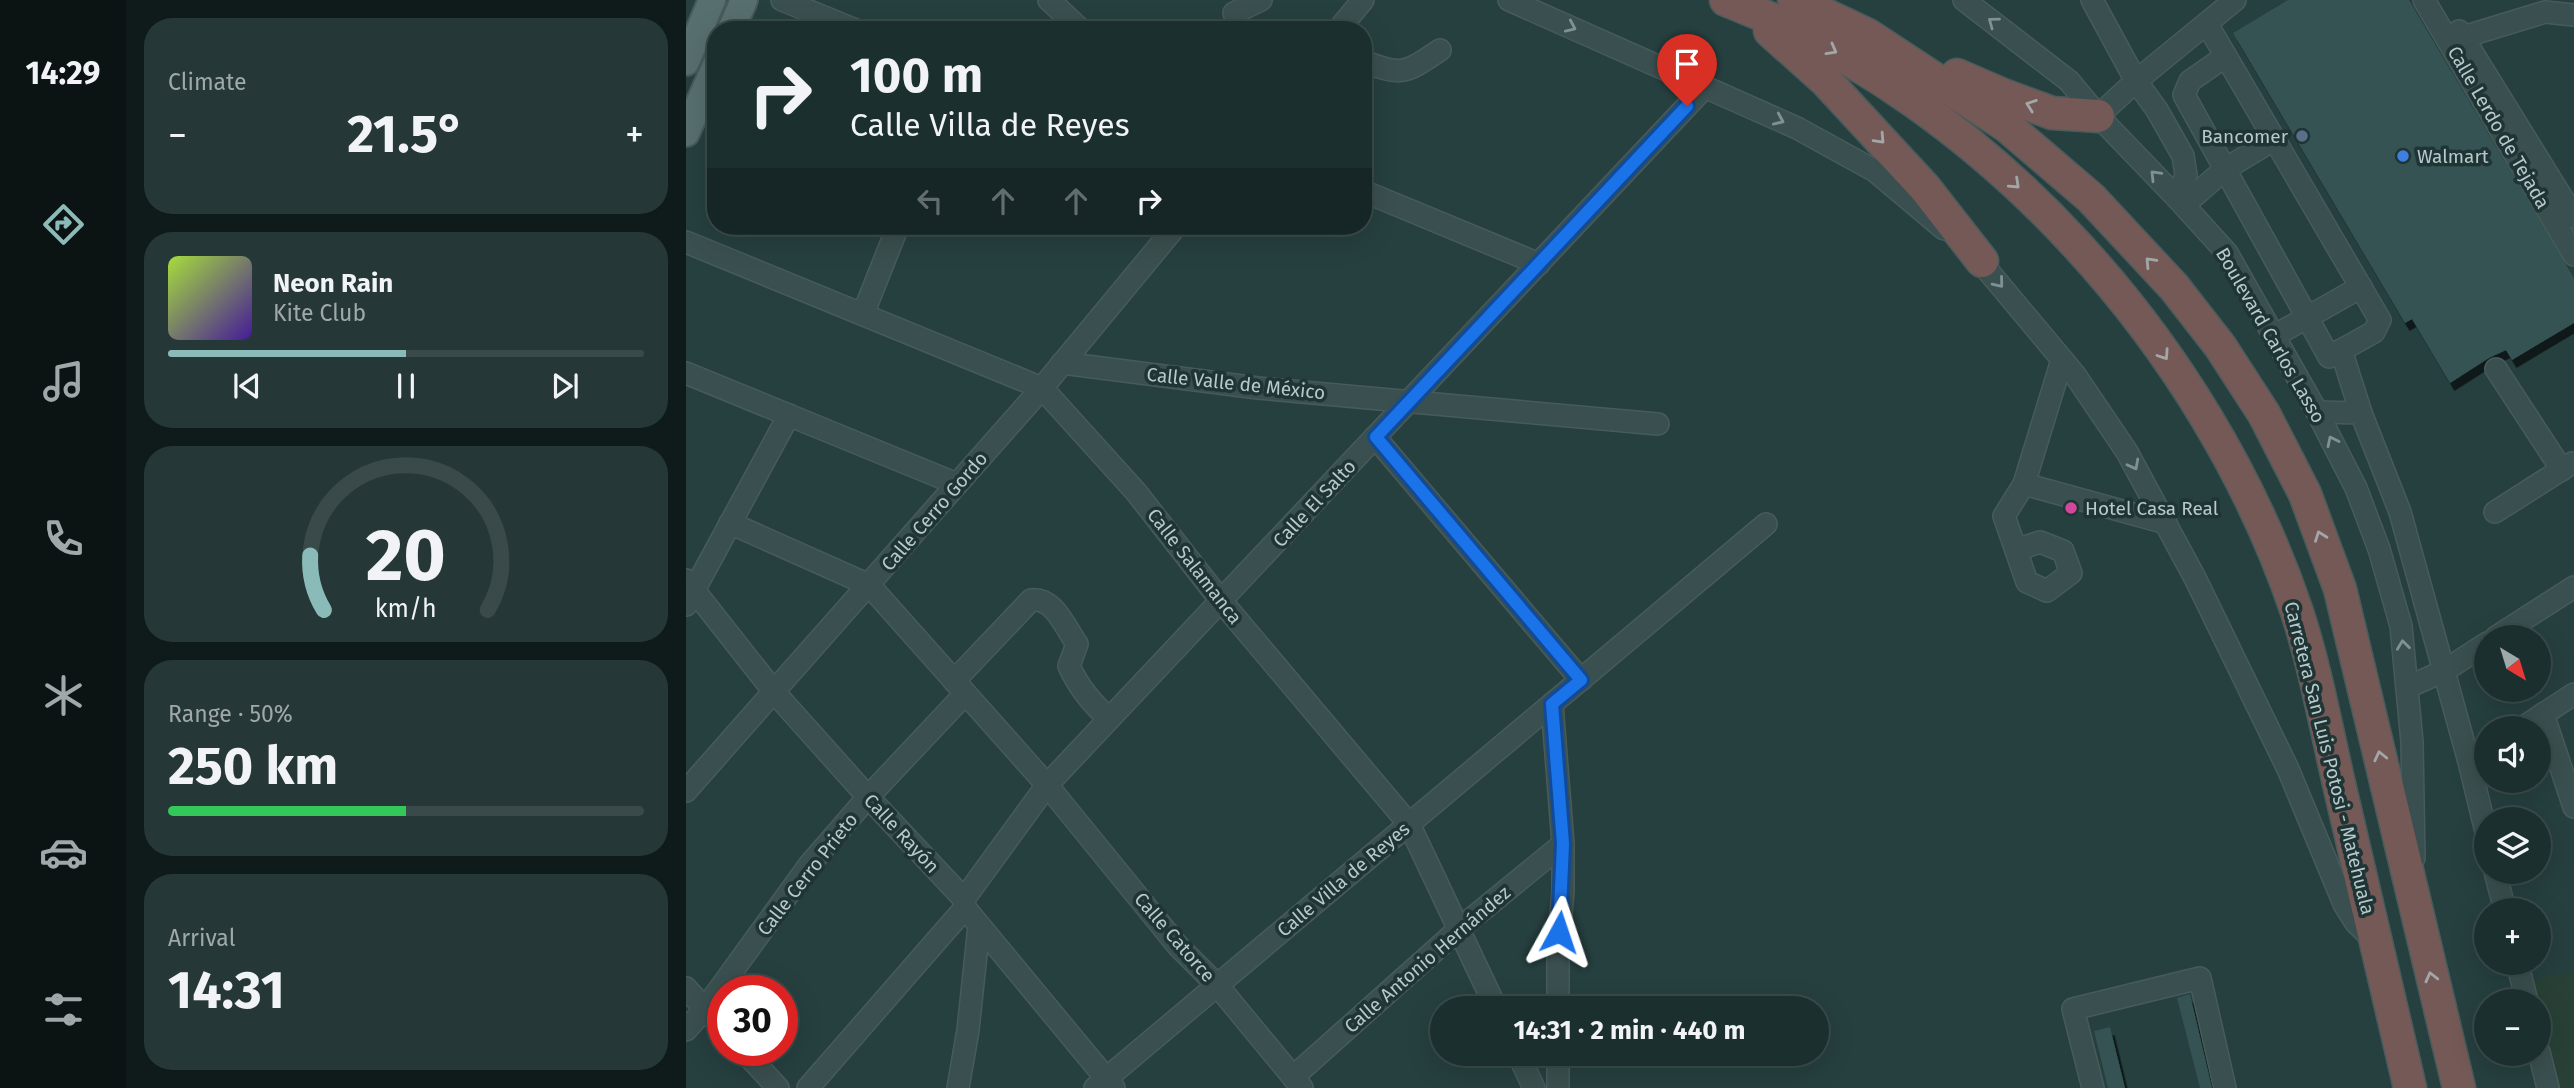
<!DOCTYPE html>
<html lang="en">
<head>
<meta charset="utf-8">
<style>
	body { margin:0; font-family:"Fira Sans",sans-serif; background:#253737; color:#f1f3f6; height:100vh; display:flex; flex-direction:column; font-size:26px; white-space:nowrap }
	* { box-sizing:border-box; margin:0 }
	p { font-size:23px; color:#a0a9aa }
	.icon { flex:none; width:38px; height:38px; fill:none; stroke:currentColor; stroke-width:2; stroke-linecap:round; stroke-linejoin:round }
	.map { position:relative; flex:1; overflow:hidden }
	.side { display:flex; flex-direction:column; gap:18px; padding:18px; background:#0f1a1a; width:560px }
	.side>* { flex:none }
	.guide { position:absolute; left:21px; top:21px; width:665px; height:214px; border-radius:28px; box-shadow:0 7px 28px #0002,0 0 0 2px #3a4a4b; background:#1c2f2f; color:#f1f3f6; overflow:hidden }
	.needle { width:46px; rotate:142deg }
	.buttons { position:absolute; left:1788px; top:625px; display:grid; gap:14px }
	.buttons a { display:grid; place-items:center; width:77px; height:77px; border-radius:50%; background:#1c2f2f; box-shadow:0 7px 28px #0002,0 0 0 2px #3a4a4b; font-size:35px }
	.speed { position:absolute; left:21px; top:975px; display:flex; gap:14px; font-size:35px; font-weight:700; text-align:center }
	.speed>* { display:grid; place-content:center; width:91px; height:91px; border-radius:50%; background:#1c2f2f; box-shadow:0 7px 28px #0002,0 0 0 2px #3a4a4b; line-height:1 }
	.speed .limit { border:10px solid #d22; background:#fff; color:#111 }
	.pin { position:absolute; display:grid; place-items:center; width:60px; height:60px; color:#fff; margin:-72px -30px; border-radius:50% 50% 50% 0; rotate:-45deg; box-shadow:0 0 7px #0007 }
	.pin .icon { rotate:45deg }
	.me { position:absolute; width:77px; margin:-38px; rotate:5deg; stroke-linejoin:round; filter:drop-shadow(0 0 5px #0008) }
	.turn { display:flex; align-items:center; gap:24px; height:147px; padding:0 28px; font-size:32px }
	.turn .icon { width:91px; height:91px; stroke-width:2.5 }
	.turn b { display:block; font-size:49px; line-height:60px }
	.lanes { display:flex; align-items:center; height:66px; padding:0 28px; background:#0003; justify-content:center; gap:35px; direction:ltr }
	.lanes .off { opacity:.35 }
	.big { font-size:52px; font-weight:700; line-height:1.1 }
	.side .card { flex:1; display:flex; flex-direction:column; justify-content:center; gap:10px; min-width:0; padding:0 24px; border-radius:28px; background:#253737 }
	.side .dial { align-items:center; gap:0 }
	.dial svg { height:182px; overflow:visible; fill:none; stroke:#3a4a4b; stroke-width:7; stroke-linecap:round; text-anchor:middle }
	.dial text { fill:#f1f3f6; stroke:none }
	.song { display:flex; align-items:center; gap:21px }
	.cover { width:84px; height:84px; border-radius:10px; background:linear-gradient(135deg,hsl(80 70% 55%),hsl(260 70% 35%)) }
	.played { height:7px; border-radius:4px; background:linear-gradient(90deg,#8bbbb9 50%,#3a4a4b 50%) }
	.keys { display:flex; justify-content:space-around; direction:ltr }
	.heat { display:flex; justify-content:space-between; align-items:center; font-size:38px; direction:ltr }
	.charge { height:10px; border-radius:5px; background:linear-gradient(90deg,#34c759 50%,#3a4a4b 0) }
	.trip { position:absolute; left:744px; top:996px; width:399px; height:70px; border-radius:35px; background:#1c2f2f; box-shadow:0 7px 28px #0002,0 0 0 2px #3a4a4b; font-weight:700; line-height:70px; text-align:center }
	main { display:flex; flex:1; min-height:0 }
	.tabs { display:flex; flex-direction:column; width:126px; justify-content:space-around; align-items:center; background:#0b1313; color:#a0a9aa }
	.tabs .icon { width:49px; height:49px }
	.tabs .selected { color:#8bbbb9 }
	.tabs b { font-size:32px; color:#f1f3f6 }
	.map>svg:first-child { display:block }
	.green { fill:#284036 }
	.building { fill:#355353; filter:url(#shadow) }
	.lines { fill:none; stroke-linecap:round; stroke-linejoin:round }
	.minor-casing { stroke:#475b5b; stroke-width:24 }
	.major-casing { stroke:#475b5b; stroke-width:30 }
	.highway-casing { stroke:#485c5c; stroke-width:35 }
	.minor { stroke:#3a4f4f; stroke-width:21 }
	.major { stroke:#586f6f; stroke-width:26 }
	.highway { stroke:#755957; stroke-width:32 }
	.oneway { stroke:#7f9293 }
	.oneway2 { stroke:#a3a7a8 }
	.route-casing { stroke:#114b97; stroke-width:18 }
	.route { stroke:#1a73e8; stroke-width:12 }
	.service-dot { fill:#5c6f8a; stroke:#1f3435; stroke-width:2.5 }
	.shop-dot { fill:#3f7fe0; stroke:#1f3435; stroke-width:2.5 }
	.hotel-dot { fill:#d1479c; stroke:#1f3435; stroke-width:2.5 }
	.labels { text-anchor:middle; stroke-width:7; stroke-linejoin:round; paint-order:stroke }
	.street-label { font-size:19px; fill:#b7c9ca; stroke:#1f3435 }
	.poi-label { font-size:19px; fill:#b7c9ca; stroke:#1f3435; text-anchor:start }
</style>
</head>
<body>
<main>
<nav class="tabs">
<b>14:29</b>
<svg class="icon selected" aria-label="directions" viewBox="0 0 24 24"><path d="M12 3l9 9-9 9-9-9zM9 14v-3h6M13 9l2 2-2 2"/></svg>
<svg class="icon" aria-label="music" viewBox="0 0 24 24"><path d="M9 18V5l10-2v13"/><circle cx="6" cy="18" r="3"/><circle cx="16" cy="16" r="3"/></svg>
<svg class="icon" aria-label="phone" viewBox="0 0 24 24"><path d="M5 4h4l2 5-3 2q2 4 5 5l2-3 5 2v4C11 20 4 13 5 4z"/></svg>
<svg class="icon" aria-label="climate" viewBox="0 0 24 24"><path d="M12 3v18M4 7l16 10M4 17L20 7"/></svg>
<svg class="icon" aria-label="car" viewBox="0 0 24 24"><path d="M5 17H2v-5l4-1 3-4h7l3 4 3 1v5h-3M9 17h6M6 11h13"/><circle cx="7" cy="17" r="2"/><circle cx="17" cy="17" r="2"/></svg>
<svg class="icon" aria-label="filters" viewBox="0 0 24 24"><path d="M4 7h16M4 17h16"/><circle cx="9" cy="7" r="2"/><circle cx="15" cy="17" r="2"/></svg>
</nav>
<section class="side">
<div class="card"><p>Climate</p>
<div class="heat"><a>−</a><b class="big">21.5°</b><a>+</a></div>
</div>
<div class="card">
<div class="song"><i class="cover"></i><div><b>Neon Rain</b><p>Kite Club</p></div></div>
<div class="played"></div>
<div class="keys"><svg class="icon" aria-label="previous" viewBox="0 0 24 24"><path d="M18 5L8 12l10 7zM5 5v14"/></svg><svg class="icon" aria-label="pause" viewBox="0 0 24 24"><path d="M8 5v14M16 5v14"/></svg><svg class="icon" aria-label="next" viewBox="0 0 24 24"><path d="M6 5l10 7-10 7zM19 5v14"/></svg></div>
</div>
<div class="card dial"><svg viewBox="0 0 100 80">
<path d="M14 69A42 42 0 1 1 86 69"/>
<path d="M14 69A42 42 0 0 1 8 45" stroke="#8bbbb9"/>
<text x="50" y="56" font-size="32" font-weight="700">20</text>
<text x="50" y="72" font-size="11">km/h</text>
</svg></div>
<div class="card"><p>Range · 50%</p><b class="big">250 km</b><div class="charge"></div></div>
<div class="card"><p>Arrival</p><b class="big">14:31</b></div>
</section>
<div class="map">
<svg width="1888" height="1088" viewBox="0 0 1888 1088">
	<defs>
		<filter id="shadow"><feDropShadow dx="4.5" dy="8" stdDeviation="0" flood-color="#0009"/></filter>
	</defs>
	<rect width="100%" height="100%" fill="#263f3f"/>
	<path class="green" d="M1885,972L1888,985V1088H1870L1853,1020V1001H1849L1844,981Z"/>
	<g class="building">
		<path d="M1602,0H1723L1888,278V323L1826,360L1820,350L1803,358L1764,383L1726,319L1719,323L1547,33Z"/>
		<path d="M1504,994L1526,1088H1514L1491,998Z"/>
		<path d="M1424,1027L1439,1088H1422L1408,1031Z"/>
	</g>
	<g class="lines">
		<g class="minor-casing">
			<g id="minor">
				<path d="M96,0L170,30"/>
				<path d="M363,0L395,30"/>
				<path d="M823,0L1111,128L1189,171L1258,229"/>
				<path d="M1278,0L1383,81L1412,116L1492,199L1541,253L1631,412L1670,488L1693,549L1715,626L1726,742L1728,858"/>
				<path d="M1406,0L1450,81L1471,110L1497,156L1500,175L1492,199"/>
				<path d="M1738,0L1888,255"/>
				<path d="M548,13L575,0"/>
				<path d="M1521,24L1694,320L1688,332L1643,357L1498,95L1504,81L1540,56"/>
				<path d="M652,30L677,0"/>
				<path d="M1773,31L1888,217"/>
				<path d="M1777,37L1859,12L1888,15"/>
				<path d="M677,61C717,77 719,73 754,50"/>
				<path d="M1412,116L1450,81L1549,0"/>
				<path d="M677,191L853,264"/>
				<path d="M1498,205L1539,169L1589,139"/>
				<path d="M0,242L356,388L450,492L536,602L723,824L810,1008"/>
				<path d="M1288,254L1389,375L1441,452L1509,578L1602,769L1658,904L1670,923L1689,941"/>
				<path d="M177,314L212,226"/>
				<path d="M1588,336L1675,287"/>
				<path d="M1655,350L1675,413"/>
				<path d="M1376,360L1338,484L1480,523"/>
				<path d="M376,363L572,388L972,424"/>
				<path d="M1810,369L1876,470"/>
				<path d="M0,373L271,484"/>
				<path d="M1631,412L1675,413L1714,512L1783,762L1801,836"/>
				<path d="M689,437L895,680"/>
				<path d="M1809,512L1886,463"/>
				<path d="M44,523L183,585L361,785L492,946L531,985L616,1088"/>
				<path d="M1330,550L1354,542L1377,551L1385,573L1361,591L1341,582L1318,516L1338,484"/>
				<path d="M0,580L89,693L182,797L278,899L279,908L428,1088"/>
				<path d="M0,605L103,415"/>
				<path d="M1810,637L1888,587"/>
				<path d="M268,681L345,600C368,597 379,627 391,644L383,666C393,688 406,703 423,719"/>
				<path d="M1722,687L1758,671L1801,643"/>
				<path d="M866,704L877,844V891L872,952V1008"/>
				<path d="M1857,714L1888,807"/>
				<path d="M1836,728L1888,694"/>
				<path d="M0,791L356,388L490,226"/>
				<path d="M1809,872L1819,910"/>
				<path d="M278,899L361,785L1019,87"/>
				<path d="M1831,962L1841,1001"/>
				<path d="M0,988L37,1029"/>
				<path d="M0,1030L19,1009L124,864L182,797L279,694"/>
				<path d="M57,1050L92,1088"/>
				<path d="M1853,1052L1862,1088"/>
				<path d="M832,1054L848,1088"/>
				<path d="M607,1077L773,929L877,844"/>
				<path d="M122,1088L279,908"/>
				<path d="M272,1088L282,1030L293,926"/>
				<path d="M409,1088L1080,524"/>
				<path d="M872,1088V1054"/>
				<path d="M1407,1088L1387,1009L1514,978L1539,1088"/>
			</g>
		</g>
		<g class="major-casing">
			<g id="major">
				<path d="M45,30L58,0"/>
				<path d="M0,62L26,0"/>
				<path d="M0,133L30,65"/>
			</g>
		</g>
		<g class="highway-casing">
			<g id="highway">
				<path d="M1040,0C1303,102 1521,346 1611,612C1629,667 1640,727 1653,784C1677,885 1700,987 1724,1088"/>
				<path d="M1108,0L1182,35L1322,127L1405,198L1488,287L1534,346L1578,414L1619,494L1654,589L1773,1088"/>
				<path d="M1084,31L1140,81L1239,188L1296,261"/>
				<path d="M1271,75L1317,95L1366,113L1412,116"/>
			</g>
		</g>
		<use href="#minor" class="minor"/>
		<use href="#major" class="major"/>
		<use href="#highway" class="highway"/>
	</g>
	<defs><path id="oneway-chevron" d="M-2-3.5L2.5 0L-2 3.5" fill="none" stroke-width="1.6" stroke-linecap="round" stroke-linejoin="round" transform="scale(1.75)"/></defs>
	<g class="oneway">
		<use href="#oneway-chevron" transform="translate(1307 22) rotate(-143)"/>
		<use href="#oneway-chevron" transform="translate(885 27) rotate(24)"/>
		<use href="#oneway-chevron" transform="translate(1093 120) rotate(24)"/>
		<use href="#oneway-chevron" transform="translate(1469 175) rotate(-134)"/>
		<use href="#oneway-chevron" transform="translate(1313 283) rotate(51)"/>
		<use href="#oneway-chevron" transform="translate(1646 441) rotate(-116)"/>
		<use href="#oneway-chevron" transform="translate(1448 465) rotate(62)"/>
		<use href="#oneway-chevron" transform="translate(1717 645) rotate(-97)"/>
	</g>
	<g class="oneway2">
		<use href="#oneway-chevron" transform="translate(1146 50) rotate(29)"/>
		<use href="#oneway-chevron" transform="translate(1345 105) rotate(-160)"/>
		<use href="#oneway-chevron" transform="translate(1194 139) rotate(47)"/>
		<use href="#oneway-chevron" transform="translate(1329 184) rotate(43)"/>
		<use href="#oneway-chevron" transform="translate(1464 262) rotate(-133)"/>
		<use href="#oneway-chevron" transform="translate(1478 355) rotate(56)"/>
		<use href="#oneway-chevron" transform="translate(1634 536) rotate(-110)"/>
		<use href="#oneway-chevron" transform="translate(1694 756) rotate(-103)"/>
		<use href="#oneway-chevron" transform="translate(1745 977) rotate(-104)"/>
	</g>
	<g class="lines">
		<g class="route-casing">
			<path id="route" d="M873,932L877,844L866,704L895,680L690,437L1001,106"/>
		</g>
		<use href="#route" class="route"/>
	</g>
	<circle class="service-dot" cx="1616" cy="136" r="7"/>
	<circle class="shop-dot" cx="1717" cy="156" r="7"/>
	<circle class="hotel-dot" cx="1385" cy="508" r="7"/>
	<g class="labels">
		<g class="street-label">
			<text transform="translate(1813 127) rotate(60)" y="7">Calle Lerdo de Tejada</text>
			<text transform="translate(1585 335) rotate(60)" y="7">Boulevard Carlos Lasso</text>
			<text transform="translate(550 383) rotate(6)" y="7">Calle Valle de México</text>
			<text transform="translate(628 503) rotate(-47)" y="7">Calle El Salto</text>
			<text transform="translate(248 511) rotate(-49)" y="7">Calle Cerro Gordo</text>
			<text transform="translate(509 566) rotate(52)" y="7">Calle Salamanca</text>
			<text transform="translate(1644 758) rotate(76)" y="7">Carretera San Luis Potosi - Matehuala</text>
			<text transform="translate(216 833) rotate(47)" y="7">Calle Rayón</text>
			<text transform="translate(121 874) rotate(-52)" y="7">Calle Cerro Prieto</text>
			<text transform="translate(657 879) rotate(-40)" y="7">Calle Villa de Reyes</text>
			<text transform="translate(489 937) rotate(49)" y="7">Calle Catorce</text>
			<text transform="translate(741 959) rotate(-41)" y="7">Calle Antonio Hernández</text>
		</g>
		<g class="poi-label">
			<text x="1602" y="143" text-anchor="end">Bancomer</text>
			<text x="1731" y="163">Walmart</text>
			<text x="1399" y="515">Hotel Casa Real</text>
		</g>
	</g>
</svg>
<div class="buttons">
<a><svg class="needle" viewBox="-14 -14 28 28"><path d="M0-13l5 13h-10z" fill="#e53935"/><path d="M0 13l5-13h-10z" fill="#a0a9aa"/></svg></a>
<a><svg class="icon" aria-label="sound" viewBox="0 0 24 24"><path d="M4 9h4l5-4v14l-5-4H4zM17 9q2 3 0 6"/></svg></a>
<a><svg class="icon" aria-label="layers" viewBox="0 0 24 24"><path d="M12 4l9 5-9 5-9-5zM3 14l9 5 9-5"/></svg></a>
<a>+</a>
<a>−</a>
</div>
<div class="speed"><div class="limit">30</div></div>
<div class="pin" style="left:1001px;top:106px;background:#d93025"><svg class="icon" aria-label="arrive" viewBox="0 0 24 24"><path d="M6 21V4h12l-3 4 3 4H6"/></svg></div>
<svg class="me" style="left:873px;top:932px" viewBox="-20 -20 40 40"><path d="M0-17L14 15 0 8-14 15z" fill="#1a73e8" stroke="#fff" stroke-width="4"/></svg>
<div class="trip">14:31 · 2 min · 440 m</div>
<div class="guide">
<div class="turn"><svg class="icon" aria-label="right" viewBox="0 0 24 24"><path d="M7 20v-9h11M14 6l5 5-5 5"/></svg><div><b>100 m</b>Calle Villa de Reyes</div></div>
<div class="lanes"><svg class="icon off" aria-label="left" viewBox="0 0 24 24"><path d="M17 20v-9H6M10 6l-5 5 5 5"/></svg><svg class="icon off" aria-label="ahead" viewBox="0 0 24 24"><path d="M12 20V5M6 11l6-6 6 6"/></svg><svg class="icon off" aria-label="ahead" viewBox="0 0 24 24"><path d="M12 20V5M6 11l6-6 6 6"/></svg><svg class="icon" aria-label="right" viewBox="0 0 24 24"><path d="M7 20v-9h11M14 6l5 5-5 5"/></svg></div>
</div>
</div>
</main>
</body>
</html>
